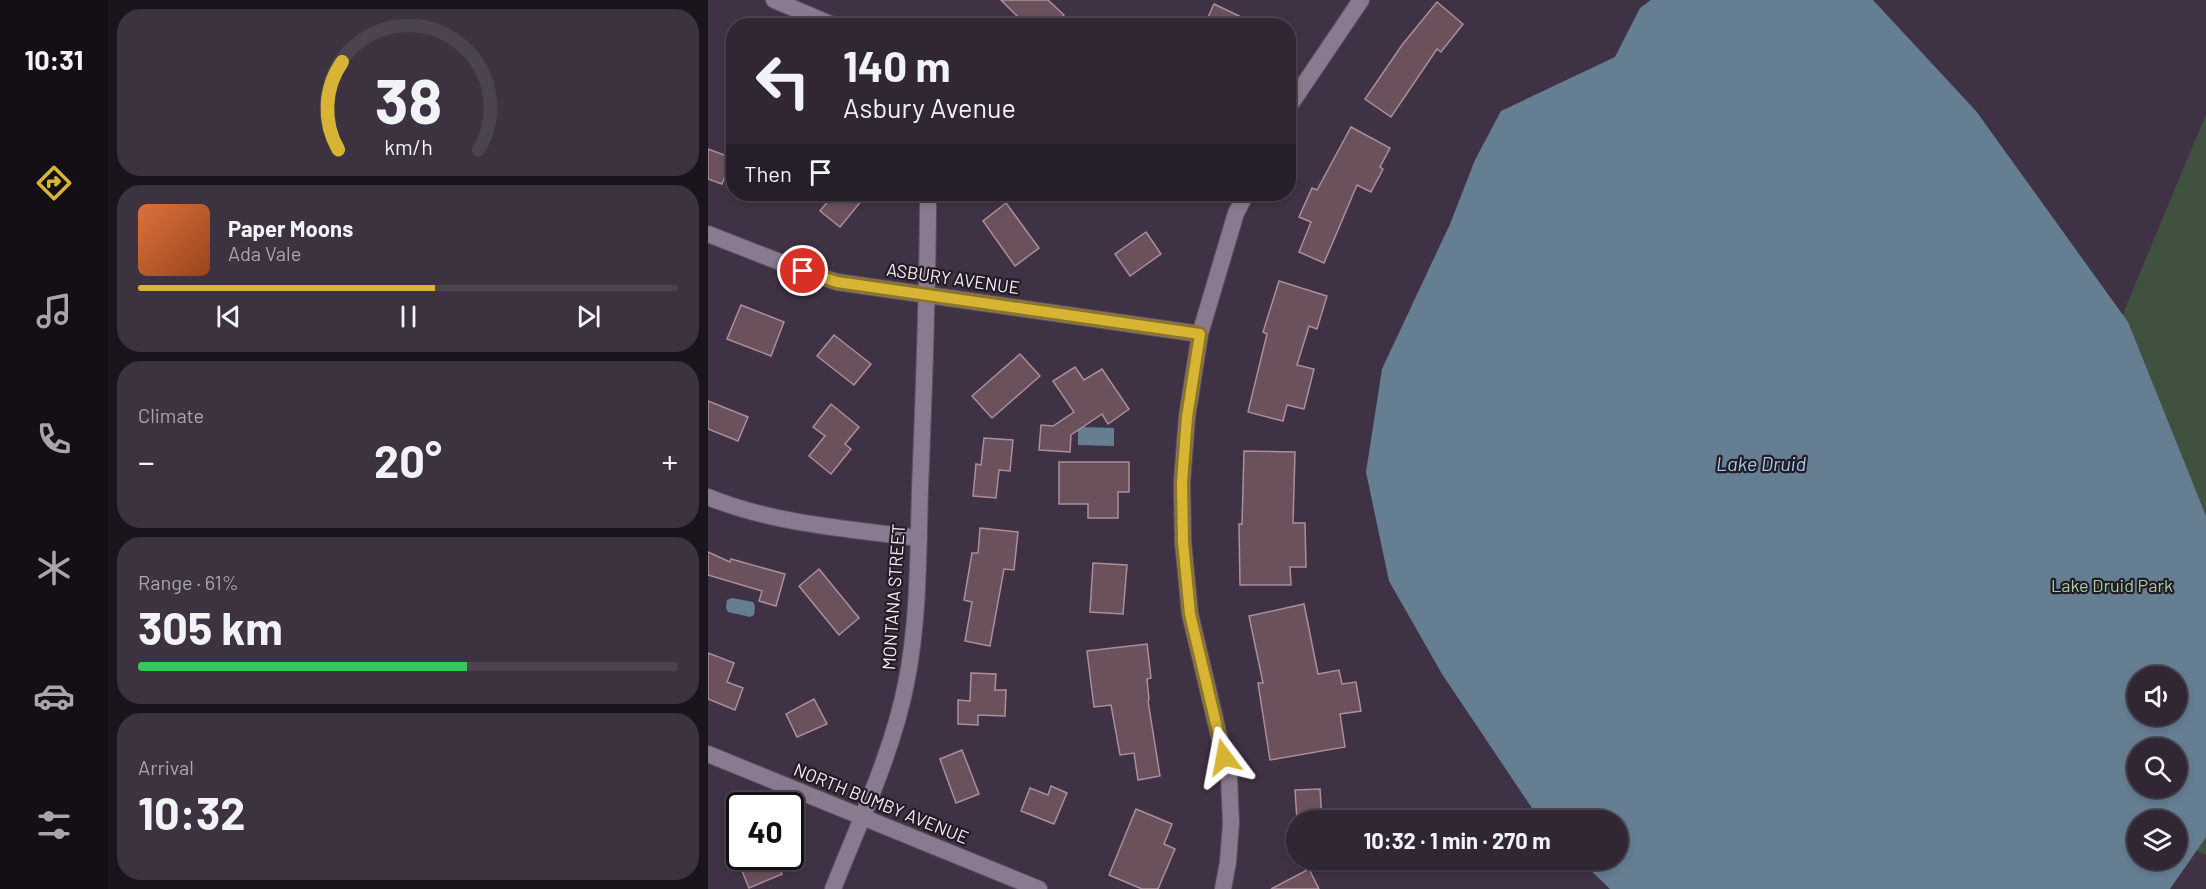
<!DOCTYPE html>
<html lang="en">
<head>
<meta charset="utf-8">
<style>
	body { margin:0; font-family:Barlow,sans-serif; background:#3c3240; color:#f1f3f6; height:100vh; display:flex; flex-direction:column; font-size:22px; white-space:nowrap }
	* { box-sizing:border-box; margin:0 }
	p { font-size:20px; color:#a8a5ac }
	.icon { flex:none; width:33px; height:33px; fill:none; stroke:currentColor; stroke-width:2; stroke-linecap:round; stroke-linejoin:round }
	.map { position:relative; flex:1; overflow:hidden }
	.side { display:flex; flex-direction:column; gap:9px; padding:9px; background:#1a151d; width:600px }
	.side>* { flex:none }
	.top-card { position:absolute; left:18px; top:18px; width:570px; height:183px; border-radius:24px; box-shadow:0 3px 9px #0003,0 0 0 2px #4b434f; background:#302634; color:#f1f3f6; overflow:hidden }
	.controls { position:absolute; left:1419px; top:666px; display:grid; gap:12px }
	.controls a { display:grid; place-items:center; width:60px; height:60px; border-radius:50%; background:#302634; box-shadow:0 3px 9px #0003,0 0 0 2px #4b434f; font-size:30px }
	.speed { position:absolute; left:18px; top:792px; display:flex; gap:12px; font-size:30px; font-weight:700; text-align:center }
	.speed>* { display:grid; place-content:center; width:78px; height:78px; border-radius:50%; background:#302634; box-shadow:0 3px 9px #0003,0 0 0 2px #4b434f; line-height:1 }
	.speed .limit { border:3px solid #111; border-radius:9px; background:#fff; color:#111 }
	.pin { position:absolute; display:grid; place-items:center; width:51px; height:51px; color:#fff; margin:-26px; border:3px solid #fff; border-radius:50%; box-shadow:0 2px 6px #0007 }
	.me { position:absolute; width:66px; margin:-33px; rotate:347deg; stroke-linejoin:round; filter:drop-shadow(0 0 4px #0008) }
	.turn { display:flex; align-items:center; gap:21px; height:126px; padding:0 18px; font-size:27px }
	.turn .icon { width:78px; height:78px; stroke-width:2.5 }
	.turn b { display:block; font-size:42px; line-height:51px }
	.then { display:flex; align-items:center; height:57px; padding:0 18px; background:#0003; gap:12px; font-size:22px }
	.big { font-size:45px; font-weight:700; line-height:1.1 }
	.side .card { flex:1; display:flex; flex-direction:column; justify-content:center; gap:9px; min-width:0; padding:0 21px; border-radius:24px; background:#3c3240 }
	.side .dial { align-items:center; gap:0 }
	.dial svg { height:156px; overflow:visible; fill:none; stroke:#4b434f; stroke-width:7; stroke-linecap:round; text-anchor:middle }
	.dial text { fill:#f1f3f6; stroke:none }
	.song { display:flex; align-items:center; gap:18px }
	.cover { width:72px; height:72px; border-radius:9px; background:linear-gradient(135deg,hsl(20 70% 55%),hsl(20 70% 35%)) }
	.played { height:6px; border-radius:3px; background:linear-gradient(90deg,#d8b434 55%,#4b434f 55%) }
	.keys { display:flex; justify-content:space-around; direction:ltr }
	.heat { display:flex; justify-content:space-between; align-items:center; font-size:33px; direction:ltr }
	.charge { height:9px; border-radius:4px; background:linear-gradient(90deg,#34c759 61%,#4b434f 0) }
	.trip { position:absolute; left:578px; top:810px; width:342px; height:60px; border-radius:30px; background:#302634; box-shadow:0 3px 9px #0003,0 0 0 2px #4b434f; font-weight:700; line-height:60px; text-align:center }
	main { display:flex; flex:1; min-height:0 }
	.dock { display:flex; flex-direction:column; width:108px; justify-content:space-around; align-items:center; background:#130f15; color:#a8a5ac }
	.dock .icon { width:42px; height:42px }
	.dock .active { color:#d8b434 }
	.dock b { font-size:27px; color:#f1f3f6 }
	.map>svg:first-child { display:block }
	.green { fill:#40523f; fill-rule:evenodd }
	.water { fill:#667e92; fill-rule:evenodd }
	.building { fill:#6b515c; stroke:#ac8e9a; stroke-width:1.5 }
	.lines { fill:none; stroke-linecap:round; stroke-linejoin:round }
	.minor-casing { stroke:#5d5061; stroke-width:18 }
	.tertiary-casing { stroke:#5d5061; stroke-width:18 }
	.minor { stroke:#8a7a90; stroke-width:16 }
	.tertiary { stroke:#8a7a90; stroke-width:16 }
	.route-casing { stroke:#8c7522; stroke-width:15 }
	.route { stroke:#d8b434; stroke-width:10 }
	.labels { text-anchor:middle; stroke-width:4.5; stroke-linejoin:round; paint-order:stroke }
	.street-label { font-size:18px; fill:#f6ecf9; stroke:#231c25 }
	.park-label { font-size:18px; fill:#a5cda4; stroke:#231c25 }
	.water-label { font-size:20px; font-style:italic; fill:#9dcbf1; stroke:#231c25 }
</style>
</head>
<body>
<main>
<nav class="dock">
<b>10:31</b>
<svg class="icon active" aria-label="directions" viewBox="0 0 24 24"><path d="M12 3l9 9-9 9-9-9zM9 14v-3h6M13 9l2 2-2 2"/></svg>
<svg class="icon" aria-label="music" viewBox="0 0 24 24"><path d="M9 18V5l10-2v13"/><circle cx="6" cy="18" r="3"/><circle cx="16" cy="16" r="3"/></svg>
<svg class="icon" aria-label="phone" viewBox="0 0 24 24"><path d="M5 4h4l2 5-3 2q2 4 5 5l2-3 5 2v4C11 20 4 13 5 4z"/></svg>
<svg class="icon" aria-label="climate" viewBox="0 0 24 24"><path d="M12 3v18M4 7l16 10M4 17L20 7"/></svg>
<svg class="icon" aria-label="car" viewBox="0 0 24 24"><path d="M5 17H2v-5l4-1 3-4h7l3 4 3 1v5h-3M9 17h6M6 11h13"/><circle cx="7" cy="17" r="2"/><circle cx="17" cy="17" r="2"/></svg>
<svg class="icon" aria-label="filters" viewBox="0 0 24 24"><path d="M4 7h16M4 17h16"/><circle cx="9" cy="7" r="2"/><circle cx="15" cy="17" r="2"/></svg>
</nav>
<section class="side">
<div class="card dial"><svg viewBox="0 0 100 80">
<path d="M14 69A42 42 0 1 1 86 69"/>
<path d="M14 69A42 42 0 0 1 16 24" stroke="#d8b434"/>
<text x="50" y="56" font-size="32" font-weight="700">38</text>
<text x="50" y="72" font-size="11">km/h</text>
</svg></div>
<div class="card">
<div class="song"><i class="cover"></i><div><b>Paper Moons</b><p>Ada Vale</p></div></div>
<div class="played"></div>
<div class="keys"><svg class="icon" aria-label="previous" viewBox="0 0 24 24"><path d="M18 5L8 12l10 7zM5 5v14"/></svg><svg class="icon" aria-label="pause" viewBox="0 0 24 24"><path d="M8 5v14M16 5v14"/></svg><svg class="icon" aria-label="next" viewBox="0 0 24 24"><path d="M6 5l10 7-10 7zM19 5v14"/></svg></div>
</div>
<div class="card"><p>Climate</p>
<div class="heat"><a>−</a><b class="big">20°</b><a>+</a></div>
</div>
<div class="card"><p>Range · 61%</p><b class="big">305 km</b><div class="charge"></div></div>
<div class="card"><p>Arrival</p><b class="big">10:32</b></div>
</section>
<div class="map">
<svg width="1498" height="889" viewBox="0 0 1498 889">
	<rect width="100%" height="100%" fill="#403245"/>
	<path class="green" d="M1498,114V855L1469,843L1468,820H1430L1235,747ZM1430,676H1468V716H1430ZM1430,748H1468V788H1430Z"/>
	<g class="water">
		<path d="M943,0H1165L1268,111L1420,322L1498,516V837L1462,889H902L872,860H909V820H832L734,674L681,581L658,472L674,369L742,224L767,160L793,111L907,57L932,8ZM1430,676H1468V716H1430ZM1430,748H1468V788H1430ZM1430,820H1468V860H1430Z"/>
		<path d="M373,427L406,428V446L370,445V429Z"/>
		<path d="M24,598L45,602L47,606L46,615L42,617L20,612L18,608L19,600Z"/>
	</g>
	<g class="building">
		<path d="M293,0H340L356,15L346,26H319Z"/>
		<path d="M729,2L755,24L733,52L729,49L683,117L657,99L694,45Z"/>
		<path d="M506,4L552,26H496Z"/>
		<path d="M643,127L682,148L672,167L675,169L663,192L649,185L616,263L591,252L603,222L591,217L604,188L609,190Z"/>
		<path d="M0,149L24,158L14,184L0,179Z"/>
		<path d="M126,194H159L132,227L112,211Z"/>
		<path d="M298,203L331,248L307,266L275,221Z"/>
		<path d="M438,232L453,254L422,276L407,254Z"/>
		<path d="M571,281L619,296L609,329L601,326L589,365L606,369L596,409L579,405L575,421L540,412L559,334L555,332Z"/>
		<path d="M33,305L76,322L63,356L19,339Z"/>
		<path d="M126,335L163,364L146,385L109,356Z"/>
		<path d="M312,354L332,376L284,418L264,396Z"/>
		<path d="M367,367L376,380L394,369L421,409L400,424L394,414L363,435L362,452L331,450L333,425L345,426L366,412L345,381Z"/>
		<path d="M0,401L40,417L30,441L0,429Z"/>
		<path d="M123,404L151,427L137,444L143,449L123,474L101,456L117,436L105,427Z"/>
		<path d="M276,438L305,440L302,471L291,470L288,498L265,496L268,464L273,465Z"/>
		<path d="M536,451L587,452L585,523H597L598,567H582L583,585H532L531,524H534Z"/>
		<path d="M351,462H421V492H410V518H380V504H351Z"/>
		<path d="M272,528L310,532L306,570L296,569L282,646L257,641L264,602L256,600L264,553H270Z"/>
		<path d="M0,552L22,562L23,559L77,574L68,606L51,601L54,591L0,575Z"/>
		<path d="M385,563L419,565L415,614L382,612Z"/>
		<path d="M111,569L151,618L131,635L91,586Z"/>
		<path d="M596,604L610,674L631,670L634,684L648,682L653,711L632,714L637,747L562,760L550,683H555L541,616Z"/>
		<path d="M439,644L443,678L439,679L441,700L440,701L452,776L430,780L426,753L412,755L403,705L386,707L379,651Z"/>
		<path d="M0,653L26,663L19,682L35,688L27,710L0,699Z"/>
		<path d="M263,673L288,674L287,690H298L297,716L270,715V725L250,724V700L262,701Z"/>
		<path d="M106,699L119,724L89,737L78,714Z"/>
		<path d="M254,750L271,794L248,803L232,759Z"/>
		<path d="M343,786L359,793L346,824L313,811L322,788L340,795Z"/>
		<path d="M612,789L614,820H589L587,790Z"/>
		<path d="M428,809L464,824L456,844L467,849L450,889H434L401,875Z"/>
		<path d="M28,856H66L74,874L41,888Z"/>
		<path d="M601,869L611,889H563Z"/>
	</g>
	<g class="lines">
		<g class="minor-casing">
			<g id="minor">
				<path d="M66,0L127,26"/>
				<path d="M0,234L95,271L129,282L492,334"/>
				<path d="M0,497C66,524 141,529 211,538"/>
				<path d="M125,889C151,823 184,754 198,684C211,620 210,553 212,489C216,390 220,292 220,194"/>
			</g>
		</g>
		<g class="tertiary-casing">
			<g id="tertiary">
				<path d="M580,108L653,0"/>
				<path d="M0,754L331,889"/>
				<path d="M515,889L520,862L523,823L521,778L482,614L475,542L474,482L479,417L492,334L528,213L538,194"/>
			</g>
		</g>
		<use href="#minor" class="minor"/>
		<use href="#tertiary" class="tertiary"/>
	</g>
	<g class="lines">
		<g class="route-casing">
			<path id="route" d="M95,271L129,282L492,334L479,417L474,482L475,542L482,614L516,757"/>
		</g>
		<use href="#route" class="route"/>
	</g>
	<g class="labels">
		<g class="street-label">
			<text transform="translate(245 279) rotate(8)" y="6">ASBURY AVENUE</text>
			<text transform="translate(186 597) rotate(-86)" y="6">MONTANA STREET</text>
			<text transform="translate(173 804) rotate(22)" y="6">NORTH BUMBY AVENUE</text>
		</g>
		<g class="park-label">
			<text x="1404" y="592">Lake Druid Park</text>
		</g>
		<g class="water-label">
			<text x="1053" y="471">Lake Druid</text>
		</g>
	</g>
</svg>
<div class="controls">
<a><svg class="icon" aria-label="sound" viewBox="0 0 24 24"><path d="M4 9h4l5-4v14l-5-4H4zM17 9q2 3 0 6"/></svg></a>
<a><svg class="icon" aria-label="search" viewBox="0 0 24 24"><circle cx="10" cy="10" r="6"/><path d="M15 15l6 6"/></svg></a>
<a><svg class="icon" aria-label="layers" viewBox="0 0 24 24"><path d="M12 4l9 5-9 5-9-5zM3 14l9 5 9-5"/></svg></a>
</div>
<div class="speed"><div class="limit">40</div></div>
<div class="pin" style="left:95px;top:271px;background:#d93025"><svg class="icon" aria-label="arrive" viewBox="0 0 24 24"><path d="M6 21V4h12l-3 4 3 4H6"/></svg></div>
<svg class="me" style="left:516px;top:757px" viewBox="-20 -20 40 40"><path d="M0-17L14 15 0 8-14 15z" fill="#d8b434" stroke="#fff" stroke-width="4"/></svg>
<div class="trip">10:32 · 1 min · 270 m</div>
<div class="top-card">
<div class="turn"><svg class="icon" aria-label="left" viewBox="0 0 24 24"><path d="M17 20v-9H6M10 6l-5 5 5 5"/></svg><div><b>140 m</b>Asbury Avenue</div></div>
<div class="then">Then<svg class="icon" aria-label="arrive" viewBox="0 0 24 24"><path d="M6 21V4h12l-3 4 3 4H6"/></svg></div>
</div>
</div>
</main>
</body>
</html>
